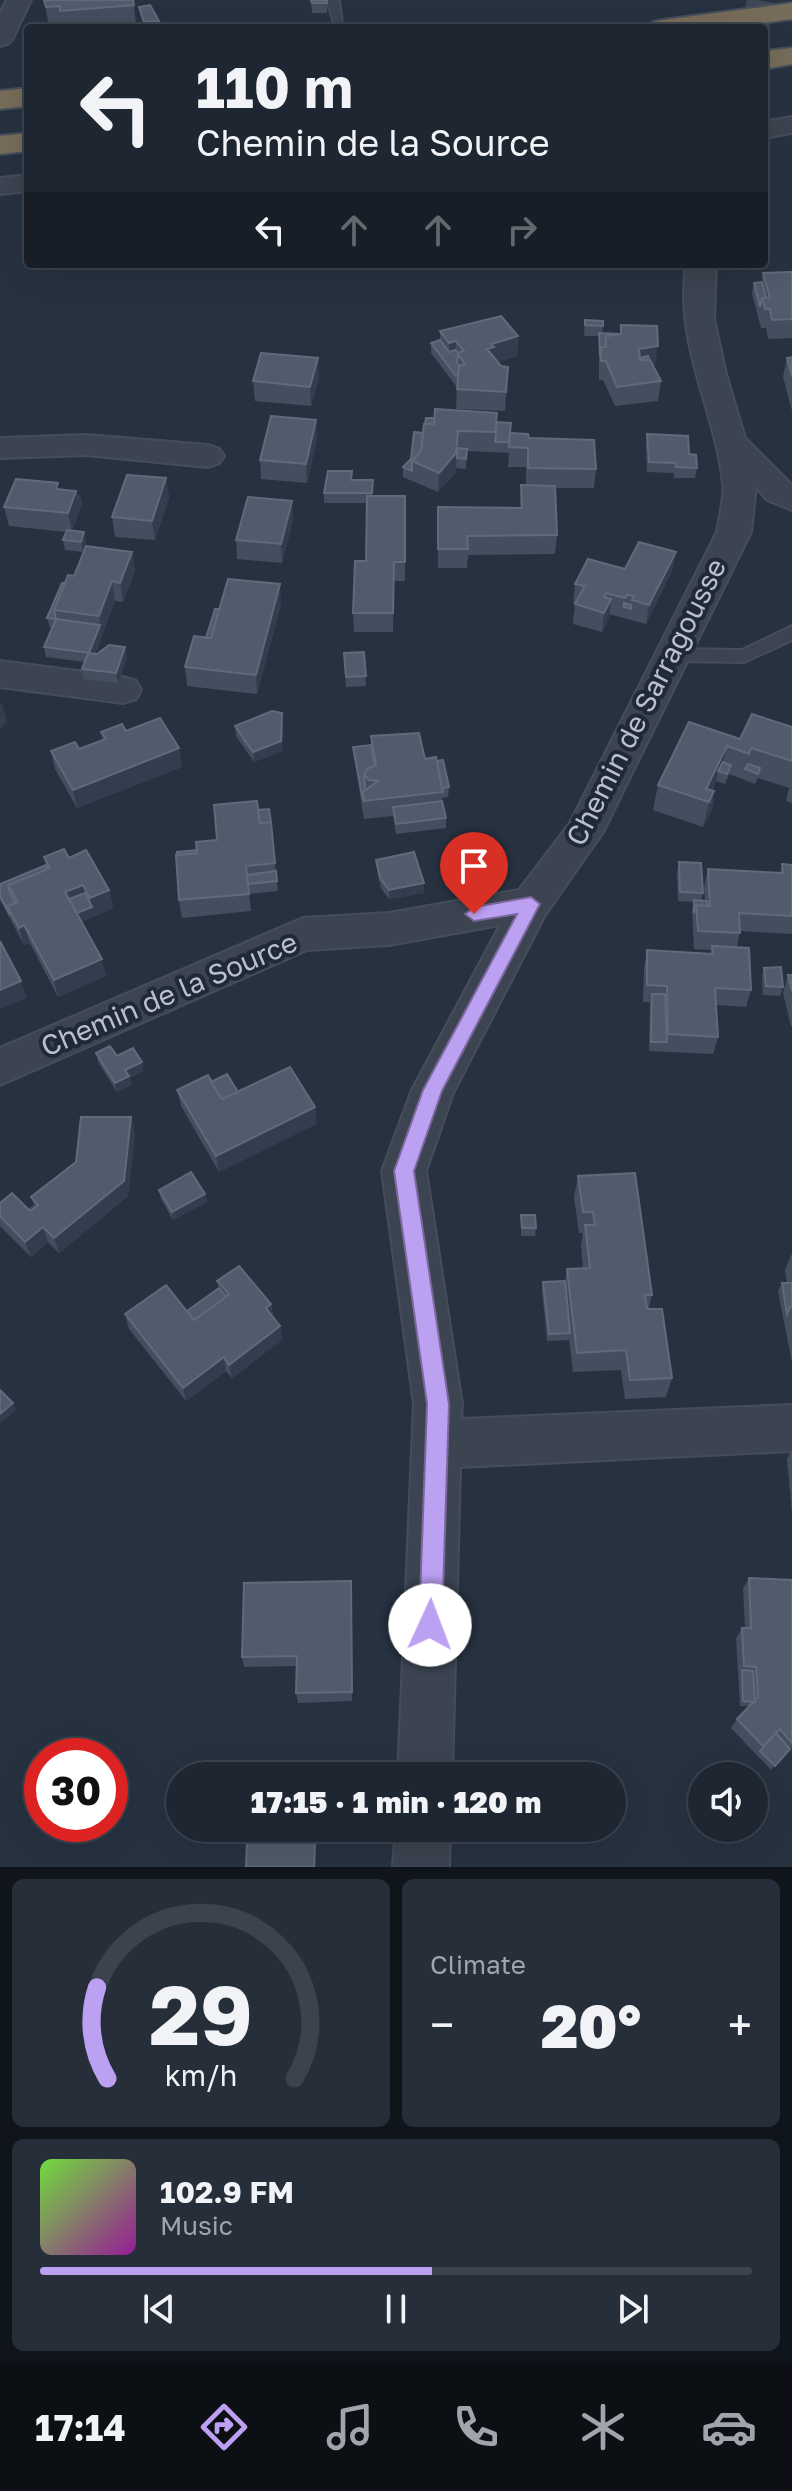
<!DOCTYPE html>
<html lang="en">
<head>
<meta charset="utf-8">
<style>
	body { margin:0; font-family:"Golos Text",sans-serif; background:#252e39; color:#f1f3f6; height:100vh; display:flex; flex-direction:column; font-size:30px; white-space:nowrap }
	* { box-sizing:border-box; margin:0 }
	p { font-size:26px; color:#a0a5ab }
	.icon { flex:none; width:44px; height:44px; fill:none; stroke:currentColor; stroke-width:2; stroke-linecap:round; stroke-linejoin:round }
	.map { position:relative; height:1867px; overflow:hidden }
	.details { display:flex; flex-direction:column; gap:12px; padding:12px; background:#10151b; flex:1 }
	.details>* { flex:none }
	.hud { position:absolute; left:24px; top:24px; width:744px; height:244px; border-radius:8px; box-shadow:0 8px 32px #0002,0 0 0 2px #3b434d; background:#1d2631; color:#f1f3f6; overflow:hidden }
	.controls { position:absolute; left:688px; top:1762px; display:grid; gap:16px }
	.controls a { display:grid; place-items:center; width:80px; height:80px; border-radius:50%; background:#1d2631; box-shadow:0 8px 32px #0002,0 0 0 2px #3b434d; font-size:40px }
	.speed { position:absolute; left:24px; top:1738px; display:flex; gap:16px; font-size:40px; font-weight:700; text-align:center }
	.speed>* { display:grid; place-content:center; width:104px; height:104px; border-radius:50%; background:#1d2631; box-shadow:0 8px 32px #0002,0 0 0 2px #3b434d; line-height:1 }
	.speed .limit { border:12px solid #d22; background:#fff; color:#111 }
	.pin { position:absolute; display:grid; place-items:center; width:68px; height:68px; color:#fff; margin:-82px -34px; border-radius:50% 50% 50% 0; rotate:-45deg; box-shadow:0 0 8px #0007 }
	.pin .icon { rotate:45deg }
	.me { position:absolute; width:88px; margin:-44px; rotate:2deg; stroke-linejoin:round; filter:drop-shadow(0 0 6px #0008) }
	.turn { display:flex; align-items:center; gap:28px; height:168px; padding:0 40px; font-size:36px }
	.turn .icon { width:104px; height:104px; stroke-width:2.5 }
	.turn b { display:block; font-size:56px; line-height:68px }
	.lanes { display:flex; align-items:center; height:76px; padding:0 40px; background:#0003; justify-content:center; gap:40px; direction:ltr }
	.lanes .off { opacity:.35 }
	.big { font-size:60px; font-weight:800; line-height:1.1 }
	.details .widget { flex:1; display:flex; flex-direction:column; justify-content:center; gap:12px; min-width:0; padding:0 28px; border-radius:12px; background:#252e39 }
	.details .dial { align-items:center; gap:0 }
	.dial svg { height:208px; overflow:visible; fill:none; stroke:#3b434d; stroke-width:7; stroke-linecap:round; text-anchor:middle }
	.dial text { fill:#f1f3f6; stroke:none }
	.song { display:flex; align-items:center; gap:24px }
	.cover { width:96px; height:96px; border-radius:12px; background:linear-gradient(135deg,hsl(100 70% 55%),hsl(300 70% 35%)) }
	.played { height:8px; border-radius:4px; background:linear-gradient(90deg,#bca0f2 55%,#3b434d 55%) }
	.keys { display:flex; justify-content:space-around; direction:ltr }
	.heat { display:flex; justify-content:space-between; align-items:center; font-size:44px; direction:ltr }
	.details .tiles { flex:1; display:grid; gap:12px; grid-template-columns:1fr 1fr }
	.widget:last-child { grid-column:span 2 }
	.trip { position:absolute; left:166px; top:1762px; width:460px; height:80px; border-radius:40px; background:#1d2631; box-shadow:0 8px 32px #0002,0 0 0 2px #3b434d; font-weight:800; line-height:80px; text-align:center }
	.tabs { display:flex; height:128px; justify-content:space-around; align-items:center; background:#0c0f14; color:#a0a5ab }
	.tabs .icon { width:56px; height:56px }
	.tabs .selected { color:#bca0f2 }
	.tabs b { font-size:36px; color:#f1f3f6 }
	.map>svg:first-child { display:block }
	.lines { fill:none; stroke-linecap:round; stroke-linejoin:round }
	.street-tunnel { stroke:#3d4756; stroke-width:28; stroke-dasharray:28 14; stroke-linecap:butt }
	.lane-casing { stroke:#454d5b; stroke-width:4 }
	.street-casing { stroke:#454d5b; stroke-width:4 }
	.highway-casing { stroke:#464f5c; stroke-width:4 }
	.lane { fill:#3c4451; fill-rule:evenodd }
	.street { fill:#3c4451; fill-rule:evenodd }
	.highway { fill:#776c59; fill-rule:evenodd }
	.wall { fill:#434e5f }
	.shaded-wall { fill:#323e4e }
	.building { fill:#505b6b; stroke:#606a7a; stroke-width:2 }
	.route { fill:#bca0f2; stroke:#7a689d; stroke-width:2 }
	.labels { text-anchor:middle; stroke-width:8; stroke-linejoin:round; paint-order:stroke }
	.street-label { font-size:28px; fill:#b9bfcb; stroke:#202937 }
</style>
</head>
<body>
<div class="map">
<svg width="792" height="1867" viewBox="0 0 792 1867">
	<rect width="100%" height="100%" fill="#273241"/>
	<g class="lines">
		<path class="street-tunnel" d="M755,28L761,0"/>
		<g class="lane-casing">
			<g id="lane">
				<path d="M327,0H339L342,23H334Z"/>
				<path d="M792,626V640L744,662L672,661L663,655L672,649L742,650Z"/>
			</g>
		</g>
		<g class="street-casing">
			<g id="street">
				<path d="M7,0H31L13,38L9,43L0,46V13Z"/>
				<path d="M792,117V133L764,138V122Z"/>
				<path d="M28,175V191L0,194V178Z"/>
				<path d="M686,264H716L714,319L726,374L745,438L792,485V510L767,500L756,487L751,532L603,832L545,915L453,1093L426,1171L462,1404L461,1419L792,1405V1451L460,1467L452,1776H398L414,1404L382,1171L412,1090L500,925L389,945L307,950L0,1085V1048L303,918L389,913L519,890L570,823L717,532C719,516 725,499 723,483C714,405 675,348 686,264Z"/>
				<path d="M87,435L208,445L219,449L224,456L219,463L208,467L87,455L0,458V438Z"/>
				<path d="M0,661L123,677L136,681L141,690L136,699L123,703L0,687Z"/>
				<path d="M396,1828H450L449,1867H393Z"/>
			</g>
		</g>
		<g class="highway-casing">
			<g id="highway">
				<path d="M792,3V19L726,28H649L653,22L663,20Z"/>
				<path d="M792,48V64L764,69V51Z"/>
				<path d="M28,88V106L0,109V91Z"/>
				<path d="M28,133V151L0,154V136Z"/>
			</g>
		</g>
		<use href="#lane" class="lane"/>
		<use href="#street" class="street"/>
		<use href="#highway" class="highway"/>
	</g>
	<g class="wall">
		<path d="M44,0L134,5L136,24L88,28H63L62,25L49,26Z"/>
		<path d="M311,0H327V13H312Z"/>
		<path d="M139,7L159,21V28H144Z"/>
		<path d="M540,264H607V270L540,268Z"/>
		<path d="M792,272V338L768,339L766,328H761L752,293L754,283L762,282L763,273Z"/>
		<path d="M585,320L603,326L602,333L620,334L621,325L655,366H653L661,381L658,401L615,406L603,380H599V336H584Z"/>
		<path d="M440,331L518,336L517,356L497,362L501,366L508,367L505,411L456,409L457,386H456L431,353V343L440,340Z"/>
		<path d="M792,357V411L783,377L787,358Z"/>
		<path d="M319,378L311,406L255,401L253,381Z"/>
		<path d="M316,420L317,439L307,483L261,479L260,460Z"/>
		<path d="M497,422L510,433L529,438L596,469L594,488H556L557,535L555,554L468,555L467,568H438V507L520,508L521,485H526V467H508L509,453L467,451L466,469L456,468V465V472L438,492L403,477V467L411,459L423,433Z"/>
		<path d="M647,434L689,454L697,468L695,478H674V473L647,472L646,445Z"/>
		<path d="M166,478L169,498L155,540L115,537L112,517Z"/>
		<path d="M373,480L372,496H405V581H394L393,632H354L353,613L366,561L367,503H324V493Z"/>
		<path d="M59,489L76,491L82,504L72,531L86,542L83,552L65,550L63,540L66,532L9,526L4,507Z"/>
		<path d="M292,501L293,520L282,563L237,559L236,540Z"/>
		<path d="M132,552L135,571L123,602L115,601L95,654L127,657L118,683L84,679L82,669L85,662L46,657L44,647L52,628H50L47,618L65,583L74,576Z"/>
		<path d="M676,552L672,571L646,624L609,614V618L602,632L573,624L575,603H573L575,584L625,569Z"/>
		<path d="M281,604L257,694L187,686L185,667L206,638Z"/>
		<path d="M364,652L366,686L346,687L344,653Z"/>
		<path d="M283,723L282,751L254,762L236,736L235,726Z"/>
		<path d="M792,727V803L786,801L789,788L758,778L755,784L729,774L725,784L716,781L712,791L713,807L703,827L653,810L658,785L740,739Z"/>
		<path d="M126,731L179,748L182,767L77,808L55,769L51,751L79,749L103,740L101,732Z"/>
		<path d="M371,736L425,759L437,761L449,787L448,797L442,798L446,818V828L396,834L393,816L364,819L354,757L353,747L371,745Z"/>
		<path d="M269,809L278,891L249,894L251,911L182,918L179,900L197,850L217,840L258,810Z"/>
		<path d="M44,857L69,858L109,890L113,908L81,922L106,976L58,997L30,943L24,945L0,900V884L46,865Z"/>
		<path d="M376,860L424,893L389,899L381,888L377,869Z"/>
		<path d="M679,862L703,893L701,901H705L704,887L708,869L780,873L782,864L792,865V934L740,931L737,947L751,990L746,1007L716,1005L718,1037L713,1054L649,1051L650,1002H643L644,968L647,950L710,954L711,950L694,949L692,910L694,902L678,901L677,872Z"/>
		<path d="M764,968L783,987L780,996L763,995L762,977Z"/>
		<path d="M788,975H792V1026H791L783,993Z"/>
		<path d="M96,1053L142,1062L143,1071L130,1078L131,1085L117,1092L98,1062Z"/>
		<path d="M211,1082L238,1092L315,1107L316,1124L219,1172L181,1106L177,1090Z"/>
		<path d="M131,1117L135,1133L128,1196L59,1253L48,1242L31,1257L0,1226V1203L28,1209L34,1205L31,1197Z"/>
		<path d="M578,1176L652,1295L649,1307L672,1378L666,1397L625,1399L621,1370L573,1372L569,1338V1340L547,1341L542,1290L543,1282L565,1281L567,1269L583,1268L581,1246L583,1233H579L574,1197Z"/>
		<path d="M159,1190L205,1194L207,1202L173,1220L161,1199Z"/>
		<path d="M521,1215L536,1228L535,1236H521Z"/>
		<path d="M791,1255H792V1363L778,1291L782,1283H787L785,1270Z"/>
		<path d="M217,1281L271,1304L273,1317L280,1326L282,1340L232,1378L226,1371L186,1401L129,1329L125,1314L187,1311L219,1288Z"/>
		<path d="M792,1448V1513L787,1459Z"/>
		<path d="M749,1578L792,1580V1747L771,1770L731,1728L737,1719L749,1706H740L736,1638L742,1628H745L743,1589Z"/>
		<path d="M351,1581L352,1701L298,1703L296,1693V1666L244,1667L242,1657Z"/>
	</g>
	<g class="shaded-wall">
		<path d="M518,336L517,356L493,363L487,349L491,344Z"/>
		<path d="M456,341L455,361L449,363V343Z"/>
		<path d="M658,346L655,366L638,368L639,349Z"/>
		<path d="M318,358L319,378L311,406L310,387Z"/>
		<path d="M316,420L317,439L307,483L306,464Z"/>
		<path d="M458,431L456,472L438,492L439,473Z"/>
		<path d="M166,478L169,498L155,540L152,521Z"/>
		<path d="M76,491L78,500L80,494L82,504L72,532L68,513Z"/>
		<path d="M292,501L293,520L282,563L281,544Z"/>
		<path d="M84,532L86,542L83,552L81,542Z"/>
		<path d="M132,552L135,571L123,602L120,583Z"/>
		<path d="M676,552L672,571L646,624L649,605Z"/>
		<path d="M112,581L115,601L91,663L89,653L100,625L99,616Z"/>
		<path d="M280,584L281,604L257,694L256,675Z"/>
		<path d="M611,599L609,618L602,632L604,613Z"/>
		<path d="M125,647L127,657L118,683L116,673Z"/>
		<path d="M2,703L7,722L0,729V705Z"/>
		<path d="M282,713V751L254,762L253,752Z"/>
		<path d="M727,746L721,772L718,771L716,781L706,801V789Z"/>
		<path d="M179,748L182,767L77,808L73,790Z"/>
		<path d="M714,791L708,817L703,827L709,802Z"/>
		<path d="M715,798L713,807L708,817L710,807Z"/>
		<path d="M424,883V893L389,899V890Z"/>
		<path d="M83,885L87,903L72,909L65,892Z"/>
		<path d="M109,890L113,908L77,923L75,914L92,907L90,898Z"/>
		<path d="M24,925L30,943L24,945L19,928Z"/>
		<path d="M102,959L106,976L58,997L54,980Z"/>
		<path d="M21,981L27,998L0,1009V990Z"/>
		<path d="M142,1062L143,1071L130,1078L131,1085L117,1092L115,1083L125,1070Z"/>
		<path d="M315,1107L316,1124L219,1172L216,1156Z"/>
		<path d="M131,1117L135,1133L128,1196L59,1253L54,1238Z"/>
		<path d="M205,1194L207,1202L173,1220L172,1212Z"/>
		<path d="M43,1227L48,1242L31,1257L25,1242Z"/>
		<path d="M271,1304L273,1318L266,1308Z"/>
		<path d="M280,1326L282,1340L232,1378L229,1365Z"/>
		<path d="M224,1357L226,1371L186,1401L183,1388Z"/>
		<path d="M13,1403L16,1410L0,1424V1414Z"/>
		<path d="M315,1841L316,1849V1867H314Z"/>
	</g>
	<g class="building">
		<path d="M44,0H133L134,5L60,11V6L46,7Z"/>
		<path d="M311,0H327V3H312Z"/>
		<path d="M150,5L159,21L144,22L139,7Z"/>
		<path d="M792,272V319L772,320L770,309H765L762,298H770L763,273Z"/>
		<path d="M762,282L766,298H762L760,307L754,283Z"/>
		<path d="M501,316L518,336L491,344L494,347L487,349L501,366L508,367L506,392L457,389L459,366L465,364L457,353L464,351L456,341L449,343L440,331Z"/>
		<path d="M585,320L603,321V326L585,325Z"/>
		<path d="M621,325L657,326L658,346L639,349L640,360H650L661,381L617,387L606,361H601V347H606V336L621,334Z"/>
		<path d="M599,333L620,334L606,336L605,347H601L600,356Z"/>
		<path d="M440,340L449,352L455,350L458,353L457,363L459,366L458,375L456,376L431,343Z"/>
		<path d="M261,353L318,358L310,387L253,381Z"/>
		<path d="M648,356L649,360H640L639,358Z"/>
		<path d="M792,357V376L787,358Z"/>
		<path d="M435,409L497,413L495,432L458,431L456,453L439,473L412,461L421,451L424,424H434Z"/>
		<path d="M271,416L316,420L306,464L260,460Z"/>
		<path d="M426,418H434V424H425Z"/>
		<path d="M497,422L511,423L509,442H495Z"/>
		<path d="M414,432L423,433L421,451L412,461V471L403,467L411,459Z"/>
		<path d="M510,433L528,434L529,438L594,440L596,469L528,468V448L509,447Z"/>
		<path d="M647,434L688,436L689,454L696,455L697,468L676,467L675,463L649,462Z"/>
		<path d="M457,448L467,449L466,459L457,458Z"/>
		<path d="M328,471H352L351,480H373L372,493H324Z"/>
		<path d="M127,475L166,478L152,521L112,517Z"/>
		<path d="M16,479L58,483L56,489L76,491L68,513L4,507Z"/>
		<path d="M521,485L555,486L557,535L467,536L468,549H438V507L522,508Z"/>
		<path d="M367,496H405V562H394L393,613H353L355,561H366Z"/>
		<path d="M248,497L292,501L281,544L236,540Z"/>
		<path d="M67,530L84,532L81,542L63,540Z"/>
		<path d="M639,542L676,552L649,605L632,600L634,596L627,595L625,598L606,593L604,597L611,599L604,613L575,604L585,586L575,584L588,559L625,569Z"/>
		<path d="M86,546L132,552L120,583L112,581L99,616L54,610L68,575L74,576Z"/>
		<path d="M228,579L280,584L256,675L185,667L194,636L211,638Z"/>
		<path d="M62,583H65L54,610L56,619L47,618Z"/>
		<path d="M624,603L631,605V609L624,607Z"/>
		<path d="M215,609H219L211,638H206Z"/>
		<path d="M56,619L100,625L89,653L44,647Z"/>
		<path d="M109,645L125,647L116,673L82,669L88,653L97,654Z"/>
		<path d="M364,652L366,676L346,677L344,653Z"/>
		<path d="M272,711L282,713L281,741L253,752L235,726Z"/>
		<path d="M752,714L792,727V761L751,748L749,754L727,746L706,789L714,791L709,802L658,785L689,722L740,739Z"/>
		<path d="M160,718L179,748L73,790L51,751L75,742L79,749L106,739L101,732L122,724L126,731Z"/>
		<path d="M419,733L425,759L436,757L443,792L364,801L363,792L378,781L369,780L364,775L368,768L376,765L371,736Z"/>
		<path d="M371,745L375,766L368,768L364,775L365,790L363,792V800L353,747Z"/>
		<path d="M443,760L449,787L442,788L437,761Z"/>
		<path d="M723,762L731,765L727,774L718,771Z"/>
		<path d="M748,764L760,768L758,774L745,769Z"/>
		<path d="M257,801L260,823L271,822L275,863L246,866L249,894L179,900L176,855L197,853L196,842L217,840L214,805Z"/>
		<path d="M442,801L446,818L396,824L393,807Z"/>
		<path d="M269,809L271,822L260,823L258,810Z"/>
		<path d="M64,849L69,858L86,850L109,890L90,898L83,885L65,892L102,959L54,980L24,925L19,928L7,906L18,902L8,885L50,868L44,857Z"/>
		<path d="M197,850V853L177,855V852Z"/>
		<path d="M414,852L424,883L389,890L380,878L376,860Z"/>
		<path d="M679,862L701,863L703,893L680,892Z"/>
		<path d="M782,864L792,865V916L739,913L740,933L698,931L696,905L710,906L708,869L783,873Z"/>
		<path d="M46,865L48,869L8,885L10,893L16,903L7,906L10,915L0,896V884Z"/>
		<path d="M276,871L277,881L248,884L247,875Z"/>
		<path d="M85,893L92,907L77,913L69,899Z"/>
		<path d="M694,900L707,901L708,906L696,905L694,913Z"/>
		<path d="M0,941L21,981L0,990Z"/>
		<path d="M712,946L749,948L751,990L715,988L718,1037L668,1034L667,986L647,985V950L713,954Z"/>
		<path d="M781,967L783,987L766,986L764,968Z"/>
		<path d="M788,975H792V991Z"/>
		<path d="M652,994H665L667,1042H651Z"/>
		<path d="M110,1046L117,1056L133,1048L142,1062L125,1070L129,1076L115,1083L96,1053Z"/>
		<path d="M290,1067L315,1107L216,1156L177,1090L208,1075L222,1099Z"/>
		<path d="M227,1074L238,1092L222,1099L211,1082Z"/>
		<path d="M81,1117H131L124,1181L54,1238L43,1227L25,1242L0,1216V1203L12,1193L30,1211L38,1205L31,1197L76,1162Z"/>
		<path d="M191,1172L205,1194L172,1212L159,1190Z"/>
		<path d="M635,1173L652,1295H645L647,1309H662L672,1378L630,1380L626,1350L577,1353L567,1269L590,1268L585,1225H595L593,1212H583L578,1176Z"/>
		<path d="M521,1215H535L536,1228H522Z"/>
		<path d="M239,1266L271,1304L266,1308L280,1326L229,1365L224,1357L183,1388L125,1314L166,1285L194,1320L229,1294L217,1281Z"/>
		<path d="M565,1281L570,1333L549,1334L543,1282Z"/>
		<path d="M782,1283H792V1307H790L787,1314Z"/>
		<path d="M219,1288L226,1297L194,1320L187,1311Z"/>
		<path d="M0,1390L13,1403L0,1414Z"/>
		<path d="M749,1578L792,1580V1743L780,1729L763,1746L737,1719L758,1697L756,1667L744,1666L742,1628H751Z"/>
		<path d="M351,1581L352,1692L296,1693L297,1656L242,1657L244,1583Z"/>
		<path d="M742,1670L753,1671L755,1702L743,1701Z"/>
		<path d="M776,1733L790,1749L775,1766L760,1751Z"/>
		<path d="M247,1840L315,1841L314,1867H246Z"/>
	</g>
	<path class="route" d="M531,897L540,904L442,1091L414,1171L449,1404L442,1625L438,1633L430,1637L422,1633L419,1625L427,1404L394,1171L423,1090L517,914L474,921L465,914L474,907Z"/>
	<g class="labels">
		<g class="street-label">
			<text transform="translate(646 702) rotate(-63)" y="10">Chemin de Sarragousse</text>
			<text transform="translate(169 994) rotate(-23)" y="10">Chemin de la Source</text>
		</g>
	</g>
</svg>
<div class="controls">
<a><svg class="icon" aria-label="sound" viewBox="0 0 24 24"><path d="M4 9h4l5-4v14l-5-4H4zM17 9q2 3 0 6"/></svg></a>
</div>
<div class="speed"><div class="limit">30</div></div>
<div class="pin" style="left:474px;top:914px;background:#d93025"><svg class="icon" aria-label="arrive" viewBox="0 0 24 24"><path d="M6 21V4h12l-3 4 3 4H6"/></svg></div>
<svg class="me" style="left:430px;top:1625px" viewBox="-20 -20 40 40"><circle r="19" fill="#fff"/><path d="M0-13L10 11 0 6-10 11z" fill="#bca0f2"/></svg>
<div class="trip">17:15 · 1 min · 120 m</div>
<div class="hud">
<div class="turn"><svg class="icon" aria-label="left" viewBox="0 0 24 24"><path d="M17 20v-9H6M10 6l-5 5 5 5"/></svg><div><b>110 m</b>Chemin de la Source</div></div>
<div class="lanes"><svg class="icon" aria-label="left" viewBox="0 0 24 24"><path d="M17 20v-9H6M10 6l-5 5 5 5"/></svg><svg class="icon off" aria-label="ahead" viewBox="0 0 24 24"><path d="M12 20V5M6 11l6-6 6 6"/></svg><svg class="icon off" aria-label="ahead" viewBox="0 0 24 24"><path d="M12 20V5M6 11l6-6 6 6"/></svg><svg class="icon off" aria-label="right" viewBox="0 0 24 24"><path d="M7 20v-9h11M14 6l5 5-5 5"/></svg></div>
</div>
</div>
<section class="details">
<div class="tiles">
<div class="widget dial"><svg viewBox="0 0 100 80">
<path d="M14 69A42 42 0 1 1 86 69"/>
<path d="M14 69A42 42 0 0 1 10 34" stroke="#bca0f2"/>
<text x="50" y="56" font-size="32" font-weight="700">29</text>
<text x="50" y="72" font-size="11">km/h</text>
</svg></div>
<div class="widget"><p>Climate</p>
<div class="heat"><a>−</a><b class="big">20°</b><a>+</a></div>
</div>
<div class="widget">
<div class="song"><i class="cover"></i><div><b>102.9 FM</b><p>Music</p></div></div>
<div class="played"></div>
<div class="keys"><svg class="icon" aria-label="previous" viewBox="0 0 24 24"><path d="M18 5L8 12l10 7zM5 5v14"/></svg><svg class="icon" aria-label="pause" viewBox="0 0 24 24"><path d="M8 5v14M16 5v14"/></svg><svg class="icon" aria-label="next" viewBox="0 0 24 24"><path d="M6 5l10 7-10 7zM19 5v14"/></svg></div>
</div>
</div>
</section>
<nav class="tabs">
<b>17:14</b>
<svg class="icon selected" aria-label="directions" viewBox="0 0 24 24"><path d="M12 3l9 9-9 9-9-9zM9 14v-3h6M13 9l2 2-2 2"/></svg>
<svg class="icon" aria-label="music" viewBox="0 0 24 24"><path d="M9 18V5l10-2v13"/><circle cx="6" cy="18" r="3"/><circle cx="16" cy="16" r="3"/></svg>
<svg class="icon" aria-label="phone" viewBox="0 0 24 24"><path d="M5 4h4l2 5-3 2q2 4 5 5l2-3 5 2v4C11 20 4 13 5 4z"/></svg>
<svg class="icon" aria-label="climate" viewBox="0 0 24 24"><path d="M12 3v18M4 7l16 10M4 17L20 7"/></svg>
<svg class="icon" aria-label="car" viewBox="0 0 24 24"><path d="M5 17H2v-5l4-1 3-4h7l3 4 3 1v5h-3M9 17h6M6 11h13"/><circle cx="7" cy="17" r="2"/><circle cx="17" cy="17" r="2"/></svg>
</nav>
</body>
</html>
